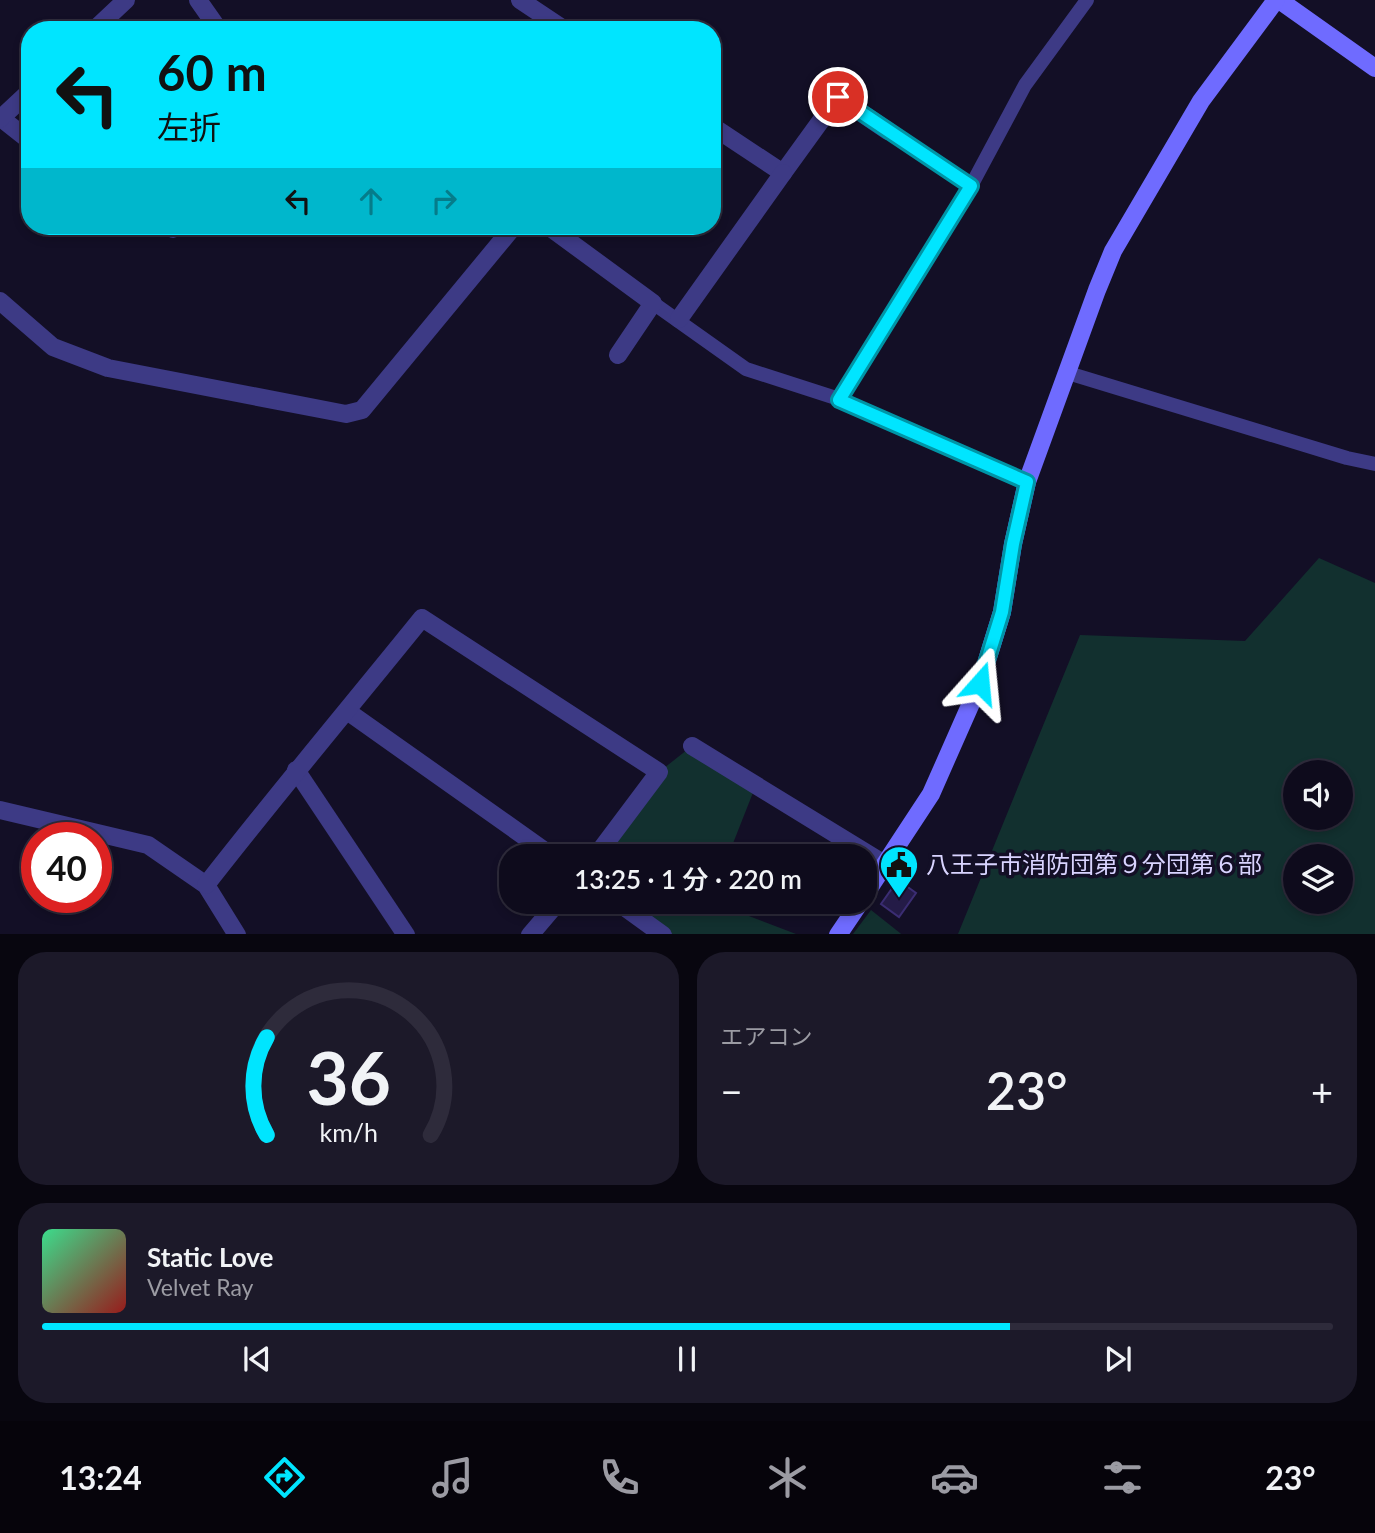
<!DOCTYPE html>
<html lang="ja">
<head>
<meta charset="utf-8">
<style>
	body { margin:0; font-family:Lato,"Noto Sans JP",sans-serif; background:#1c1929; color:#f1f3f6; height:100vh; display:flex; flex-direction:column; font-size:26px; white-space:nowrap }
	* { box-sizing:border-box; margin:0 }
	p { font-size:23px; color:#9b9ba3 }
	.icon { flex:none; width:38px; height:38px; fill:none; stroke:currentColor; stroke-width:2; stroke-linecap:round; stroke-linejoin:round }
	.map { position:relative; height:934px; overflow:hidden }
	.drawer { display:flex; flex-direction:column; gap:18px; padding:18px; background:#08060f; flex:1 }
	.drawer>* { flex:none }
	.top-card { position:absolute; left:21px; top:21px; width:700px; height:214px; border-radius:28px; box-shadow:0 4px 10px #0003,0 0 0 2px #2e2b3b; background:#00e5ff; color:#111; overflow:hidden }
	.buttons { position:absolute; left:1283px; top:760px; display:grid; gap:14px }
	.buttons a { display:grid; place-items:center; width:70px; height:70px; border-radius:50%; background:#0e0b1c; box-shadow:0 4px 10px #0003,0 0 0 2px #2e2b3b; font-size:35px }
	.speed { position:absolute; left:21px; top:822px; display:flex; gap:14px; font-size:35px; font-weight:700; text-align:center }
	.speed>* { display:grid; place-content:center; width:91px; height:91px; border-radius:50%; background:#0e0b1c; box-shadow:0 4px 10px #0003,0 0 0 2px #2e2b3b; line-height:1 }
	.speed .limit { border:10px solid #d22; background:#fff; color:#111 }
	.pin { position:absolute; display:grid; place-items:center; width:60px; height:60px; color:#fff; margin:-30px; border:4px solid #fff; border-radius:50%; box-shadow:0 2px 7px #0007 }
	.me { position:absolute; width:77px; margin:-38px; rotate:18deg; stroke-linejoin:round; filter:drop-shadow(0 0 5px #0008) }
	.turn { display:flex; align-items:center; gap:24px; height:147px; padding:0 21px; font-size:32px }
	.turn .icon { width:91px; height:91px; stroke-width:2.5 }
	.turn b { display:block; font-size:49px; line-height:60px }
	.lanes { display:flex; align-items:center; height:66px; padding:0 21px; background:#0003; justify-content:center; gap:35px; direction:ltr }
	.lanes .off { opacity:.35 }
	.big { font-size:52px; font-weight:600; line-height:1.1 }
	.drawer .tile { flex:1; display:flex; flex-direction:column; justify-content:center; gap:10px; min-width:0; padding:0 24px; border-radius:28px; background:#1c1929 }
	.drawer .dial { align-items:center; gap:0 }
	.dial svg { height:182px; overflow:visible; fill:none; stroke:#2e2b3b; stroke-width:7; stroke-linecap:round; text-anchor:middle }
	.dial text { fill:#f1f3f6; stroke:none }
	.song { display:flex; align-items:center; gap:21px }
	.cover { width:84px; height:84px; border-radius:10px; background:linear-gradient(135deg,hsl(150 70% 55%),hsl(0 70% 35%)) }
	.played { height:7px; border-radius:4px; background:linear-gradient(90deg,#00e5ff 75%,#2e2b3b 75%) }
	.keys { display:flex; justify-content:space-around; direction:ltr }
	.heat { display:flex; justify-content:space-between; align-items:center; font-size:38px; direction:ltr }
	.drawer .tiles { flex:1; display:grid; gap:18px; grid-template-columns:1fr 1fr }
	.tile:last-child { grid-column:span 2 }
	.trip { position:absolute; left:499px; top:844px; width:378px; height:70px; border-radius:28px; background:#0e0b1c; box-shadow:0 4px 10px #0003,0 0 0 2px #2e2b3b; font-weight:600; line-height:70px; text-align:center }
	.tabs { display:flex; height:112px; justify-content:space-around; align-items:center; background:#06040b; color:#9b9ba3 }
	.tabs .icon { width:49px; height:49px }
	.tabs .active { color:#00e5ff }
	.tabs b { font-size:32px; color:#f1f3f6 }
	.map>svg:first-child { display:block }
	.green { fill:#12302f; fill-rule:evenodd }
	.building { fill:#241b47; stroke:#3b2d73; stroke-width:2 }
	.lines { fill:none; stroke-linecap:round; stroke-linejoin:round }
	.lane { stroke:#3d3a85; stroke-width:14 }
	.street { stroke:#3d3a85; stroke-width:18 }
	.secondary { stroke:#6f6bff; stroke-width:18 }
	.route-casing { stroke:#0095a6; stroke-width:18 }
	.route { stroke:#00e5ff; stroke-width:12 }
	.labels { text-anchor:middle; stroke-width:7; stroke-linejoin:round; paint-order:stroke }
	.poi-label { font-size:24px; fill:#d9d4ff; stroke:#130f26; text-anchor:start }
</style>
</head>
<body>
<div class="map">
<svg width="1375" height="935" viewBox="0 0 1375 935">
	<rect width="100%" height="100%" fill="#130f26"/>
	<g class="green">
		<path d="M1319,558L1375,583V934H958L1080,635L1245,641ZM1295,772H1340V817H1295ZM1295,856H1340V901H1295Z"/>
		<path d="M692,746L756,785L728,856H596L659,772Z"/>
		<path d="M616,901H727L741,913L796,934H663Z"/>
		<path d="M871,910L900,933L901,934H853Z"/>
	</g>
	<path class="building" d="M898,880L916,893L899,917L881,904Z"/>
	<g class="lines">
		<g class="lane">
			<path d="M888,131L971,186"/>
			<path d="M653,303L746,369L839,399L1027,482"/>
			<path d="M1068,373L1347,458L1375,464"/>
			<path d="M839,399L971,186L1025,85L1087,0"/>
		</g>
		<g class="street">
			<path d="M198,0L219,30"/>
			<path d="M520,0L565,30"/>
			<path d="M94,30L126,0"/>
			<path d="M1,118L30,141"/>
			<path d="M0,119L30,91"/>
			<path d="M712,126L783,173L838,97L888,131"/>
			<path d="M169,226L173,229L176,226"/>
			<path d="M548,226L653,303L618,355"/>
			<path d="M0,301L53,347L108,368L346,414L362,410L514,226"/>
			<path d="M679,319L783,173"/>
			<path d="M347,711L552,856"/>
			<path d="M692,746L886,865"/>
			<path d="M296,770L406,935"/>
			<path d="M0,810L148,845L206,885L237,935"/>
			<path d="M206,885C276,795 350,707 422,618L659,772L596,856"/>
			<path d="M616,901L663,935"/>
			<path d="M530,935L559,901"/>
		</g>
		<g class="secondary">
			<path d="M1279,0L1375,68"/>
			<path d="M864,896L931,794L980,683L1002,612L1013,544L1027,482L1097,290L1113,251L1201,101L1276,0"/>
			<path d="M838,935L861,901"/>
		</g>
	</g>
	<g class="lines">
		<g class="route-casing">
			<path id="route" d="M838,97L971,186L839,400L1027,482L1013,544L1002,612L980,683"/>
		</g>
		<use href="#route" class="route"/>
	</g>
	<defs>
		<g id="civic-pin" transform="scale(2.0125)"><path d="M0 17L-7.5 6A9.5 9.5 0 1 1 7.5 6Z" fill="#00e5ff" stroke="#130f26"/><path d="M-.6-6.5H3V-4.5H.6V-3L4-1V1h2V6H-6V1h2V-1L-.6-3ZM-1.2 2.5V6h2.4V2.5Z" fill="#111"/></g>
	</defs>
	<g fill-rule="evenodd">
		<use href="#civic-pin" x="899" y="865"/>
	</g>
	<g class="labels">
		<g class="poi-label">
			<text x="926" y="873">八王子市消防団第９分団第６部</text>
		</g>
	</g>
</svg>
<div class="buttons">
<a><svg class="icon" aria-label="sound" viewBox="0 0 24 24"><path d="M4 9h4l5-4v14l-5-4H4zM17 9q2 3 0 6"/></svg></a>
<a><svg class="icon" aria-label="layers" viewBox="0 0 24 24"><path d="M12 4l9 5-9 5-9-5zM3 14l9 5 9-5"/></svg></a>
</div>
<div class="speed"><div class="limit">40</div></div>
<div class="pin" style="left:838px;top:97px;background:#d93025"><svg class="icon" aria-label="arrive" viewBox="0 0 24 24"><path d="M6 21V4h12l-3 4 3 4H6"/></svg></div>
<svg class="me" style="left:980px;top:683px" viewBox="-20 -20 40 40"><path d="M0-17L14 15 0 8-14 15z" fill="#00e5ff" stroke="#fff" stroke-width="4"/></svg>
<div class="trip">13:25 · 1 分 · 220 m</div>
<div class="top-card">
<div class="turn"><svg class="icon" aria-label="left" viewBox="0 0 24 24"><path d="M17 20v-9H6M10 6l-5 5 5 5"/></svg><div><b>60 m</b>左折</div></div>
<div class="lanes"><svg class="icon" aria-label="left" viewBox="0 0 24 24"><path d="M17 20v-9H6M10 6l-5 5 5 5"/></svg><svg class="icon off" aria-label="ahead" viewBox="0 0 24 24"><path d="M12 20V5M6 11l6-6 6 6"/></svg><svg class="icon off" aria-label="right" viewBox="0 0 24 24"><path d="M7 20v-9h11M14 6l5 5-5 5"/></svg></div>
</div>
</div>
<section class="drawer">
<div class="tiles">
<div class="tile dial"><svg viewBox="0 0 100 80">
<path d="M14 69A42 42 0 1 1 86 69"/>
<path d="M14 69A42 42 0 0 1 14 26" stroke="#00e5ff"/>
<text x="50" y="56" font-size="32" font-weight="700">36</text>
<text x="50" y="72" font-size="11">km/h</text>
</svg></div>
<div class="tile"><p>エアコン</p>
<div class="heat"><a>−</a><b class="big">23°</b><a>+</a></div>
</div>
<div class="tile">
<div class="song"><i class="cover"></i><div><b>Static Love</b><p>Velvet Ray</p></div></div>
<div class="played"></div>
<div class="keys"><svg class="icon" aria-label="previous" viewBox="0 0 24 24"><path d="M18 5L8 12l10 7zM5 5v14"/></svg><svg class="icon" aria-label="pause" viewBox="0 0 24 24"><path d="M8 5v14M16 5v14"/></svg><svg class="icon" aria-label="next" viewBox="0 0 24 24"><path d="M6 5l10 7-10 7zM19 5v14"/></svg></div>
</div>
</div>
</section>
<nav class="tabs">
<b>13:24</b>
<svg class="icon active" aria-label="directions" viewBox="0 0 24 24"><path d="M12 3l9 9-9 9-9-9zM9 14v-3h6M13 9l2 2-2 2"/></svg>
<svg class="icon" aria-label="music" viewBox="0 0 24 24"><path d="M9 18V5l10-2v13"/><circle cx="6" cy="18" r="3"/><circle cx="16" cy="16" r="3"/></svg>
<svg class="icon" aria-label="phone" viewBox="0 0 24 24"><path d="M5 4h4l2 5-3 2q2 4 5 5l2-3 5 2v4C11 20 4 13 5 4z"/></svg>
<svg class="icon" aria-label="climate" viewBox="0 0 24 24"><path d="M12 3v18M4 7l16 10M4 17L20 7"/></svg>
<svg class="icon" aria-label="car" viewBox="0 0 24 24"><path d="M5 17H2v-5l4-1 3-4h7l3 4 3 1v5h-3M9 17h6M6 11h13"/><circle cx="7" cy="17" r="2"/><circle cx="17" cy="17" r="2"/></svg>
<svg class="icon" aria-label="filters" viewBox="0 0 24 24"><path d="M4 7h16M4 17h16"/><circle cx="9" cy="7" r="2"/><circle cx="15" cy="17" r="2"/></svg>
<b>23°</b>
</nav>
</body>
</html>
